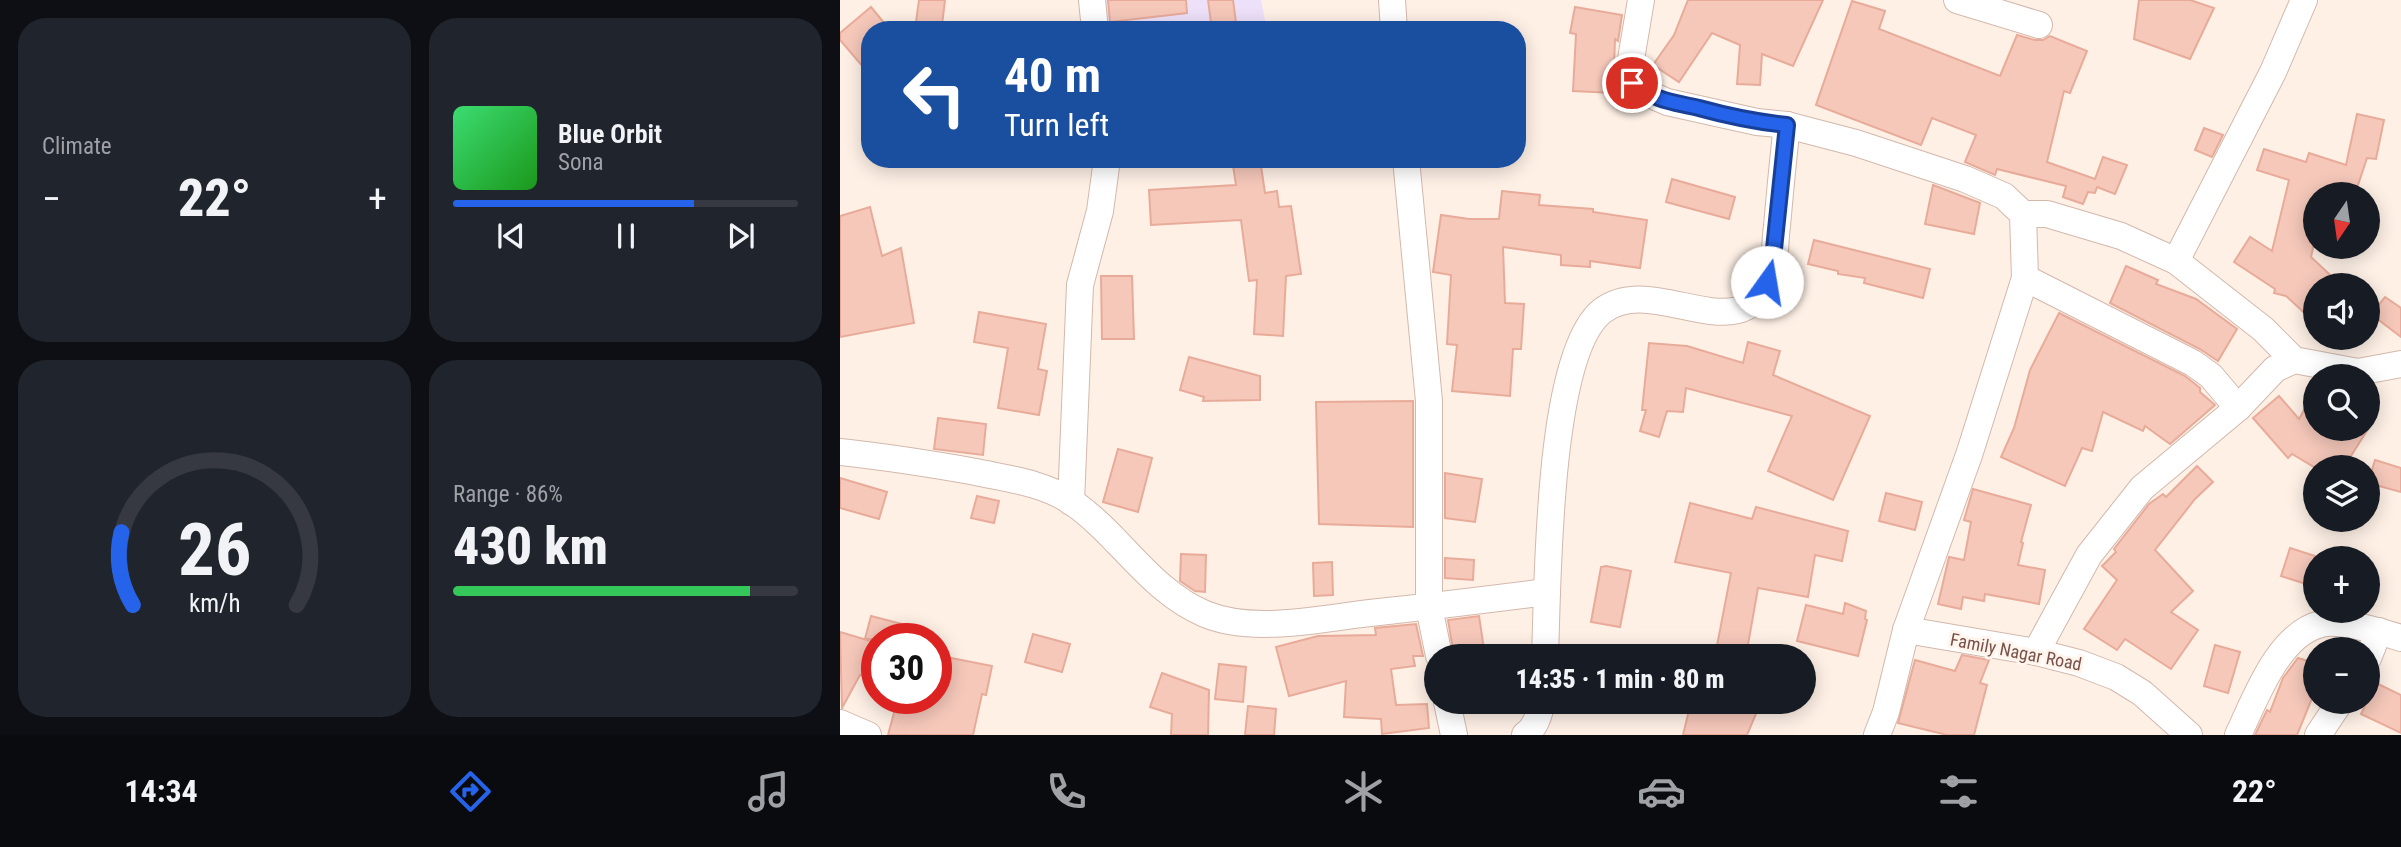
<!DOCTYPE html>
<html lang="en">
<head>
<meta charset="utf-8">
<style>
	body { margin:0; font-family:"Roboto Condensed",sans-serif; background:#20242c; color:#f1f3f6; height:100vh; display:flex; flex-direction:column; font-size:26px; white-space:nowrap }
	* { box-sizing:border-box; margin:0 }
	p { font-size:23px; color:#9ea1a6 }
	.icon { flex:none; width:38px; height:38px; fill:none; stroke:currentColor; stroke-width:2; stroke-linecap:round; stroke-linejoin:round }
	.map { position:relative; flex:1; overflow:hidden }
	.details { display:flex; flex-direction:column; gap:18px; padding:18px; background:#0d0f14; width:840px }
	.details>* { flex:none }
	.top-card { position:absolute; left:21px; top:21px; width:665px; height:147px; border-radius:28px; box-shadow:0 4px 18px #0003; background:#1a4fa0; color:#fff; overflow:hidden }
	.needle { width:46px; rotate:193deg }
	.fabs { position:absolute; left:1463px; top:182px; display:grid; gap:14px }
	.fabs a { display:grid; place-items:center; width:77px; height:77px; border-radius:50%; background:#171b24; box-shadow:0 4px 18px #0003; font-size:35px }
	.speed { position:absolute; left:21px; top:623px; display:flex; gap:14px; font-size:35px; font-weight:700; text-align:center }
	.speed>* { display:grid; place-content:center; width:91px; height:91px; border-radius:50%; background:#171b24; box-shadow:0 4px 18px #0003; line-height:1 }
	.speed .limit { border:10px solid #d22; background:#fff; color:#111 }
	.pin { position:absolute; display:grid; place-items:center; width:60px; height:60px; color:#fff; margin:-30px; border:4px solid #fff; border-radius:50%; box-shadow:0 2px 7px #0007 }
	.me { position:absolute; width:77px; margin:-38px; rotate:13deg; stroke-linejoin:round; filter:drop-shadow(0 0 5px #0008) }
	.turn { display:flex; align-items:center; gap:24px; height:147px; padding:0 28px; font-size:32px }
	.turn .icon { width:91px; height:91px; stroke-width:2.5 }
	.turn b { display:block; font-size:49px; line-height:60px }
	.big { font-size:52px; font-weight:800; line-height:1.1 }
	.details .widget { flex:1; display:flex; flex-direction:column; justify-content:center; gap:10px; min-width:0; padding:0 24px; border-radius:28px; background:#20242c }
	.details .dial { align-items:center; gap:0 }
	.dial svg { height:182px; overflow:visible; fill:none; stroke:#363941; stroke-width:7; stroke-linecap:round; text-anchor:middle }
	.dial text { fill:#f1f3f6; stroke:none }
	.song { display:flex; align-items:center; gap:21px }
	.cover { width:84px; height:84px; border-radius:10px; background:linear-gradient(135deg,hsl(140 70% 55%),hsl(120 70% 35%)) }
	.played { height:7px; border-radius:4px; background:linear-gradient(90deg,#2563eb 70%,#363941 70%) }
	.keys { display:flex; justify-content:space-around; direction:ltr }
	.heat { display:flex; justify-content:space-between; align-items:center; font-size:38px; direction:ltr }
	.charge { height:10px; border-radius:5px; background:linear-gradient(90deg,#34c759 86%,#363941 0) }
	.details .tiles { flex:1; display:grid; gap:18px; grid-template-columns:repeat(2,1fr) }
	.trip { position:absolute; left:584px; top:644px; width:392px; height:70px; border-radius:35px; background:#171b24; box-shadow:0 4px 18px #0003; font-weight:800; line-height:70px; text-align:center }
	.dock { display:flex; height:112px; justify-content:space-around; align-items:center; background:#090b0e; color:#9ea1a6 }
	.dock .icon { width:49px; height:49px }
	.dock .active { color:#2563eb }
	.dock b { font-size:32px; color:#f1f3f6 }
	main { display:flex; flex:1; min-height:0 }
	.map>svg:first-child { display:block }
	.education { fill:#ede1fa }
	.building { fill:#f5c8ba; stroke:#e9ab99; stroke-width:2 }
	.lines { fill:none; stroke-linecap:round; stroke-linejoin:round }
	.minor-casing { stroke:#d3b8ac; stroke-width:28 }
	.minor { stroke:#fff; stroke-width:26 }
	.route-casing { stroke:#184099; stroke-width:18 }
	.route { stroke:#2563eb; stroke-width:12 }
	.labels { text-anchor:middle; stroke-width:6; stroke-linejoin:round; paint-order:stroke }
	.street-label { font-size:18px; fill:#795148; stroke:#fff5ed }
</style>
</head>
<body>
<main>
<section class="details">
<div class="tiles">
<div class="widget"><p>Climate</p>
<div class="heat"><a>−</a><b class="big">22°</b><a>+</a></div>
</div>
<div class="widget">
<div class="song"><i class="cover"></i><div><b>Blue Orbit</b><p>Sona</p></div></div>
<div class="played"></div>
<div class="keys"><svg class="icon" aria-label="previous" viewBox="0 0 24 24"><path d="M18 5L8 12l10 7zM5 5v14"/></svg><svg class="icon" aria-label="pause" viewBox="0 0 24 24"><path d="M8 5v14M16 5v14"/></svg><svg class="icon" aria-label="next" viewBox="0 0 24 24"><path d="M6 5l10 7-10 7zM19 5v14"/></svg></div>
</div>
<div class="widget dial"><svg viewBox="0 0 100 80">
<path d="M14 69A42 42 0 1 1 86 69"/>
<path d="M14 69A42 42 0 0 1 9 37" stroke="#2563eb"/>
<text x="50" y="56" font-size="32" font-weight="700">26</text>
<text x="50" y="72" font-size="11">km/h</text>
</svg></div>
<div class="widget"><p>Range · 86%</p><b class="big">430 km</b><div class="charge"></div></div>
</div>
</section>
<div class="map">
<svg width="1561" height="735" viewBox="0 0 1561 735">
	<rect width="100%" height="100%" fill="#fef0e5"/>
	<path class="education" d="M256,0H421L427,30H260Z"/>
	<g class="building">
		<path d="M79,0H105L102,25L76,22Z"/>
		<path d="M268,0H346L347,13L270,22Z"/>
		<path d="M368,0H393L397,30H372Z"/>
		<path d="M848,0H983L953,66L922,54L920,85L897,84L900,45L872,33L839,82L813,65L834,35Z"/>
		<path d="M1299,0H1350L1374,8L1350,59L1294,39Z"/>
		<path d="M1012,1L1045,11L1039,29L1160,76L1177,35L1195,40H1203L1210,36L1247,51L1230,93L1224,91L1207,162L1255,179L1263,157L1287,165L1275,194L1257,187L1255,193L1248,192L1243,204L1223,197L1226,186L1157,169L1155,175L1125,162L1136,135L1092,118L1081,145L976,105Z"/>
		<path d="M31,7L50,30H30V75L0,40V33Z"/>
		<path d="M735,7L782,15L778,41L775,39L773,93L733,91L736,34L730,33Z"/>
		<path d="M1517,114L1544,120L1536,159L1527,158L1515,194H1475V239L1471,257L1501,285H1475V323L1446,296L1434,293L1435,289L1394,262L1410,237L1432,251L1449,180L1417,170L1424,149L1466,162L1469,153L1506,165Z"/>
		<path d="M1364,128L1383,135L1372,157L1355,150Z"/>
		<path d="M392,159H420L425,193L437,191L439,207L451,206L461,274L446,276L443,336L414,334L417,280L409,281L401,220L311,225L309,190L396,185Z"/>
		<path d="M832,179L895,197L889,219L826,202Z"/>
		<path d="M1093,185L1140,203L1134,234L1085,224Z"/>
		<path d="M662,191L700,195L699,205L753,209V212L807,220L800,268L750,261V267L721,265V255L663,247L665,303L684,304L681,349H673L670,396L612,391L617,345L607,344L611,275L593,272L601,215L629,219H659Z"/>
		<path d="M30,207L42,256L61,248L74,323L0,337V216Z"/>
		<path d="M974,240L1090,269L1083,298L1024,283L1025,278L998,274V271L968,264Z"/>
		<path d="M1286,266L1318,280L1316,284L1356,299L1397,329L1378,361L1360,349L1270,303Z"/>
		<path d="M261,276H292L294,339H262Z"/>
		<path d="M1545,297L1561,308V337L1531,314Z"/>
		<path d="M139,312L206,324L198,369L207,371L199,415L158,408L168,348L134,342Z"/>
		<path d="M1219,313L1345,376L1360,388V392L1375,405L1330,444L1305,426L1303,431L1263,412L1252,451L1242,448L1225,486L1161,457L1174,428L1190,370Z"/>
		<path d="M908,342L940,351L933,375L1030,416L993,500L928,471L952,416L846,388L843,412L827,411L819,437L800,431L806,410H802L809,343L847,346L903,363Z"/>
		<path d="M349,357L420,376V400L363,401L364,397L340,390Z"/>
		<path d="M1475,390V429H1528L1504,467H1474L1452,454L1448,458L1413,418L1439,396L1459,419Z"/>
		<path d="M573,401V527L479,524L476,402Z"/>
		<path d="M98,418L146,424L143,455L94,449Z"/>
		<path d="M278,449L312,458L298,512L263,502Z"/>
		<path d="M1535,460L1561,468V492L1528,483Z"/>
		<path d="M1357,466L1373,482L1355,499L1315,550L1353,591L1331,612L1358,630L1331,669L1285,639L1277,650L1244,629L1277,580L1262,566L1276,552L1274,549L1309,504L1323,494L1326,497Z"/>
		<path d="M605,473L642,479L635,522L605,518Z"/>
		<path d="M0,478L47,492L39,519L0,508Z"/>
		<path d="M1133,489L1191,505L1181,542L1183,543L1178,565L1205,570L1199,604L1145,594L1144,601L1123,597L1121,609L1098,604L1109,557L1124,560L1131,522L1124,520Z"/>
		<path d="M1046,493L1082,502L1075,530L1039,521Z"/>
		<path d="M137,496L159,501L154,523L131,518Z"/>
		<path d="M850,503L912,519L916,507L1008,531L1002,561L975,555L968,597L918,588L906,656H875L891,573L835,562Z"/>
		<path d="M1450,548L1475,556V587L1441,576Z"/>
		<path d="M341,554L366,555L365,592L355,591L340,581Z"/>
		<path d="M605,558L634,560L633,580L605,578Z"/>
		<path d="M492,562L493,595L474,596L473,563Z"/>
		<path d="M766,566L791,571L780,627L751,622L761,567Z"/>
		<path d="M1005,603L1026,611L1025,619L1027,620L1018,656L957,641L966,605L1003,614Z"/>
		<path d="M31,616L93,632L92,639H25Z"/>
		<path d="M639,616L645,656H614L608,620Z"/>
		<path d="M576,624L583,656H573L575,666L551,669L556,705L587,704L589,728L542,734L541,719L504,717L506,681L449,696L436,647L478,636L536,635L535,628Z"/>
		<path d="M0,632L37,643V680L20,675L2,708Z"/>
		<path d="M193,634L230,644L222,672L185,662Z"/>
		<path d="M1375,645L1400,652L1388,693L1364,686Z"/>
		<path d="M96,655L152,666L146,695L142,694L133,735H48L58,698H96Z"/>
		<path d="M1122,655L1149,660L1140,683L1147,685L1134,735H1107L1058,723L1075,660L1115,671Z"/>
		<path d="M1458,658L1475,663V691L1457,735H1415L1427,710L1430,712L1443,678Z"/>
		<path d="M379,664L406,667L403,702L375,699Z"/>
		<path d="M322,673L369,690L368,735H331L332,714L310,707Z"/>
		<path d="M1536,683L1561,695V733L1521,714Z"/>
		<path d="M851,702H921L907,735H843Z"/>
		<path d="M408,706L436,709L434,735H405Z"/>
	</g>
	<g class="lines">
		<g class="minor-casing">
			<g id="minor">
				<path d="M252,0L255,30"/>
				<path d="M552,0L554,30"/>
				<path d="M801,0L790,65L792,83L807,93L827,102L917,122L947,125L1016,143L1125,179L1164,196L1183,214L1185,278L1129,455L1066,630L1046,712L1037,735"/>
				<path d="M1117,0L1199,25"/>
				<path d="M566,159L589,401V607L599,656"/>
				<path d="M1183,214H1207L1281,236L1336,261L1423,329L1454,360L1518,372L1561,364"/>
				<path d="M1336,261L1433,72L1464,0"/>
				<path d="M1185,278L1353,363L1371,376L1398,408"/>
				<path d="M0,452C46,457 91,464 136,472C169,479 204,483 232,502C280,535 310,591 365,614C416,635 486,617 539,612C595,606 651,599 707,592"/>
				<path d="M231,502L240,285L260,211L267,159"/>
				<path d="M1066,630L1196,652L1239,663L1276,677L1302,693L1349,735"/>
				<path d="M1196,652L1249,555L1302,488L1398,408L1435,369L1454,360"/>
				<path d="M705,656C708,584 707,355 762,311C815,269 908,362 932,268C936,255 935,239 937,226C940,192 943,159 947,125"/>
				<path d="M1528,658L1539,631"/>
				<path d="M607,702L614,735"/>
				<path d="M0,723L28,735"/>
				<path d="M685,735C695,728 700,714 701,702"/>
				<path d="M1398,735C1415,700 1438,634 1481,624C1500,619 1542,632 1561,638"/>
				<path d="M1478,735L1500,702"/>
			</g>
		</g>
		<use href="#minor" class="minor"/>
	</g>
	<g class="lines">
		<g class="route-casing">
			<path id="route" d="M792,83C819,102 829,101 859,108C888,116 917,122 947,125L932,268L927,282"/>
		</g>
		<use href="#route" class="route"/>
	</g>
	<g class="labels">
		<g class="street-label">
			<text transform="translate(1176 652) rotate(11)" y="6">Family Nagar Road</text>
		</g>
	</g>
</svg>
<div class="fabs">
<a><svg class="needle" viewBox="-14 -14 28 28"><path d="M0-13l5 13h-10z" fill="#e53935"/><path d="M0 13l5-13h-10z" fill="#9ea1a6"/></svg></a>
<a><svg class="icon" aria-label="sound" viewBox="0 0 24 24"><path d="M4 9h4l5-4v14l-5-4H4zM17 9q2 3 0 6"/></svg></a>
<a><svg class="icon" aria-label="search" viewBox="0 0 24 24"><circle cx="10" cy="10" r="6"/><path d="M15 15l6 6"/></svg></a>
<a><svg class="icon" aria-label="layers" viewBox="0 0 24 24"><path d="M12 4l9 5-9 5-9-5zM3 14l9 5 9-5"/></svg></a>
<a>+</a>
<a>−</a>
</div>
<div class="speed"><div class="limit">30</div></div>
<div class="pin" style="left:792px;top:83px;background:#d93025"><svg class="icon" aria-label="arrive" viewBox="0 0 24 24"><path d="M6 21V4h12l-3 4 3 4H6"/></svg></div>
<svg class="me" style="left:927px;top:282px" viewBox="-20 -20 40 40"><circle r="19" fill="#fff"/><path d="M0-13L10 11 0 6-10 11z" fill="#2563eb"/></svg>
<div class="trip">14:35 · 1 min · 80 m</div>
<div class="top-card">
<div class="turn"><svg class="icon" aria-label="left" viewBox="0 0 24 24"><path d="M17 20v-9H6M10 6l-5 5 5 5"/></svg><div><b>40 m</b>Turn left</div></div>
</div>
</div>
</main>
<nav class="dock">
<b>14:34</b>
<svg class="icon active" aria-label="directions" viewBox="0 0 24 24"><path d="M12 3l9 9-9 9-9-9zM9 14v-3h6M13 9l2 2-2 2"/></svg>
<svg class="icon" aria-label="music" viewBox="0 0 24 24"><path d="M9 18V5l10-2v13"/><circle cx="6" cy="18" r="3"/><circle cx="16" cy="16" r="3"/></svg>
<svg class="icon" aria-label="phone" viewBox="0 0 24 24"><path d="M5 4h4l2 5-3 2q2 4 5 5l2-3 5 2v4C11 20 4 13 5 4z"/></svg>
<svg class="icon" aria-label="climate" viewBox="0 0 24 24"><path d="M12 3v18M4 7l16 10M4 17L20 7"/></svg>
<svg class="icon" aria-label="car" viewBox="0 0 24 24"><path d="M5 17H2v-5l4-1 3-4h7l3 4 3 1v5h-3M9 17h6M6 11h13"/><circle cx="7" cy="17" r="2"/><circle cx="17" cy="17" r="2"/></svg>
<svg class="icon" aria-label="filters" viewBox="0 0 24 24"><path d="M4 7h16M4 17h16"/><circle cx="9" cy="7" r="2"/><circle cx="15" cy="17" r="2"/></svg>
<b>22°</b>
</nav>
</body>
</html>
